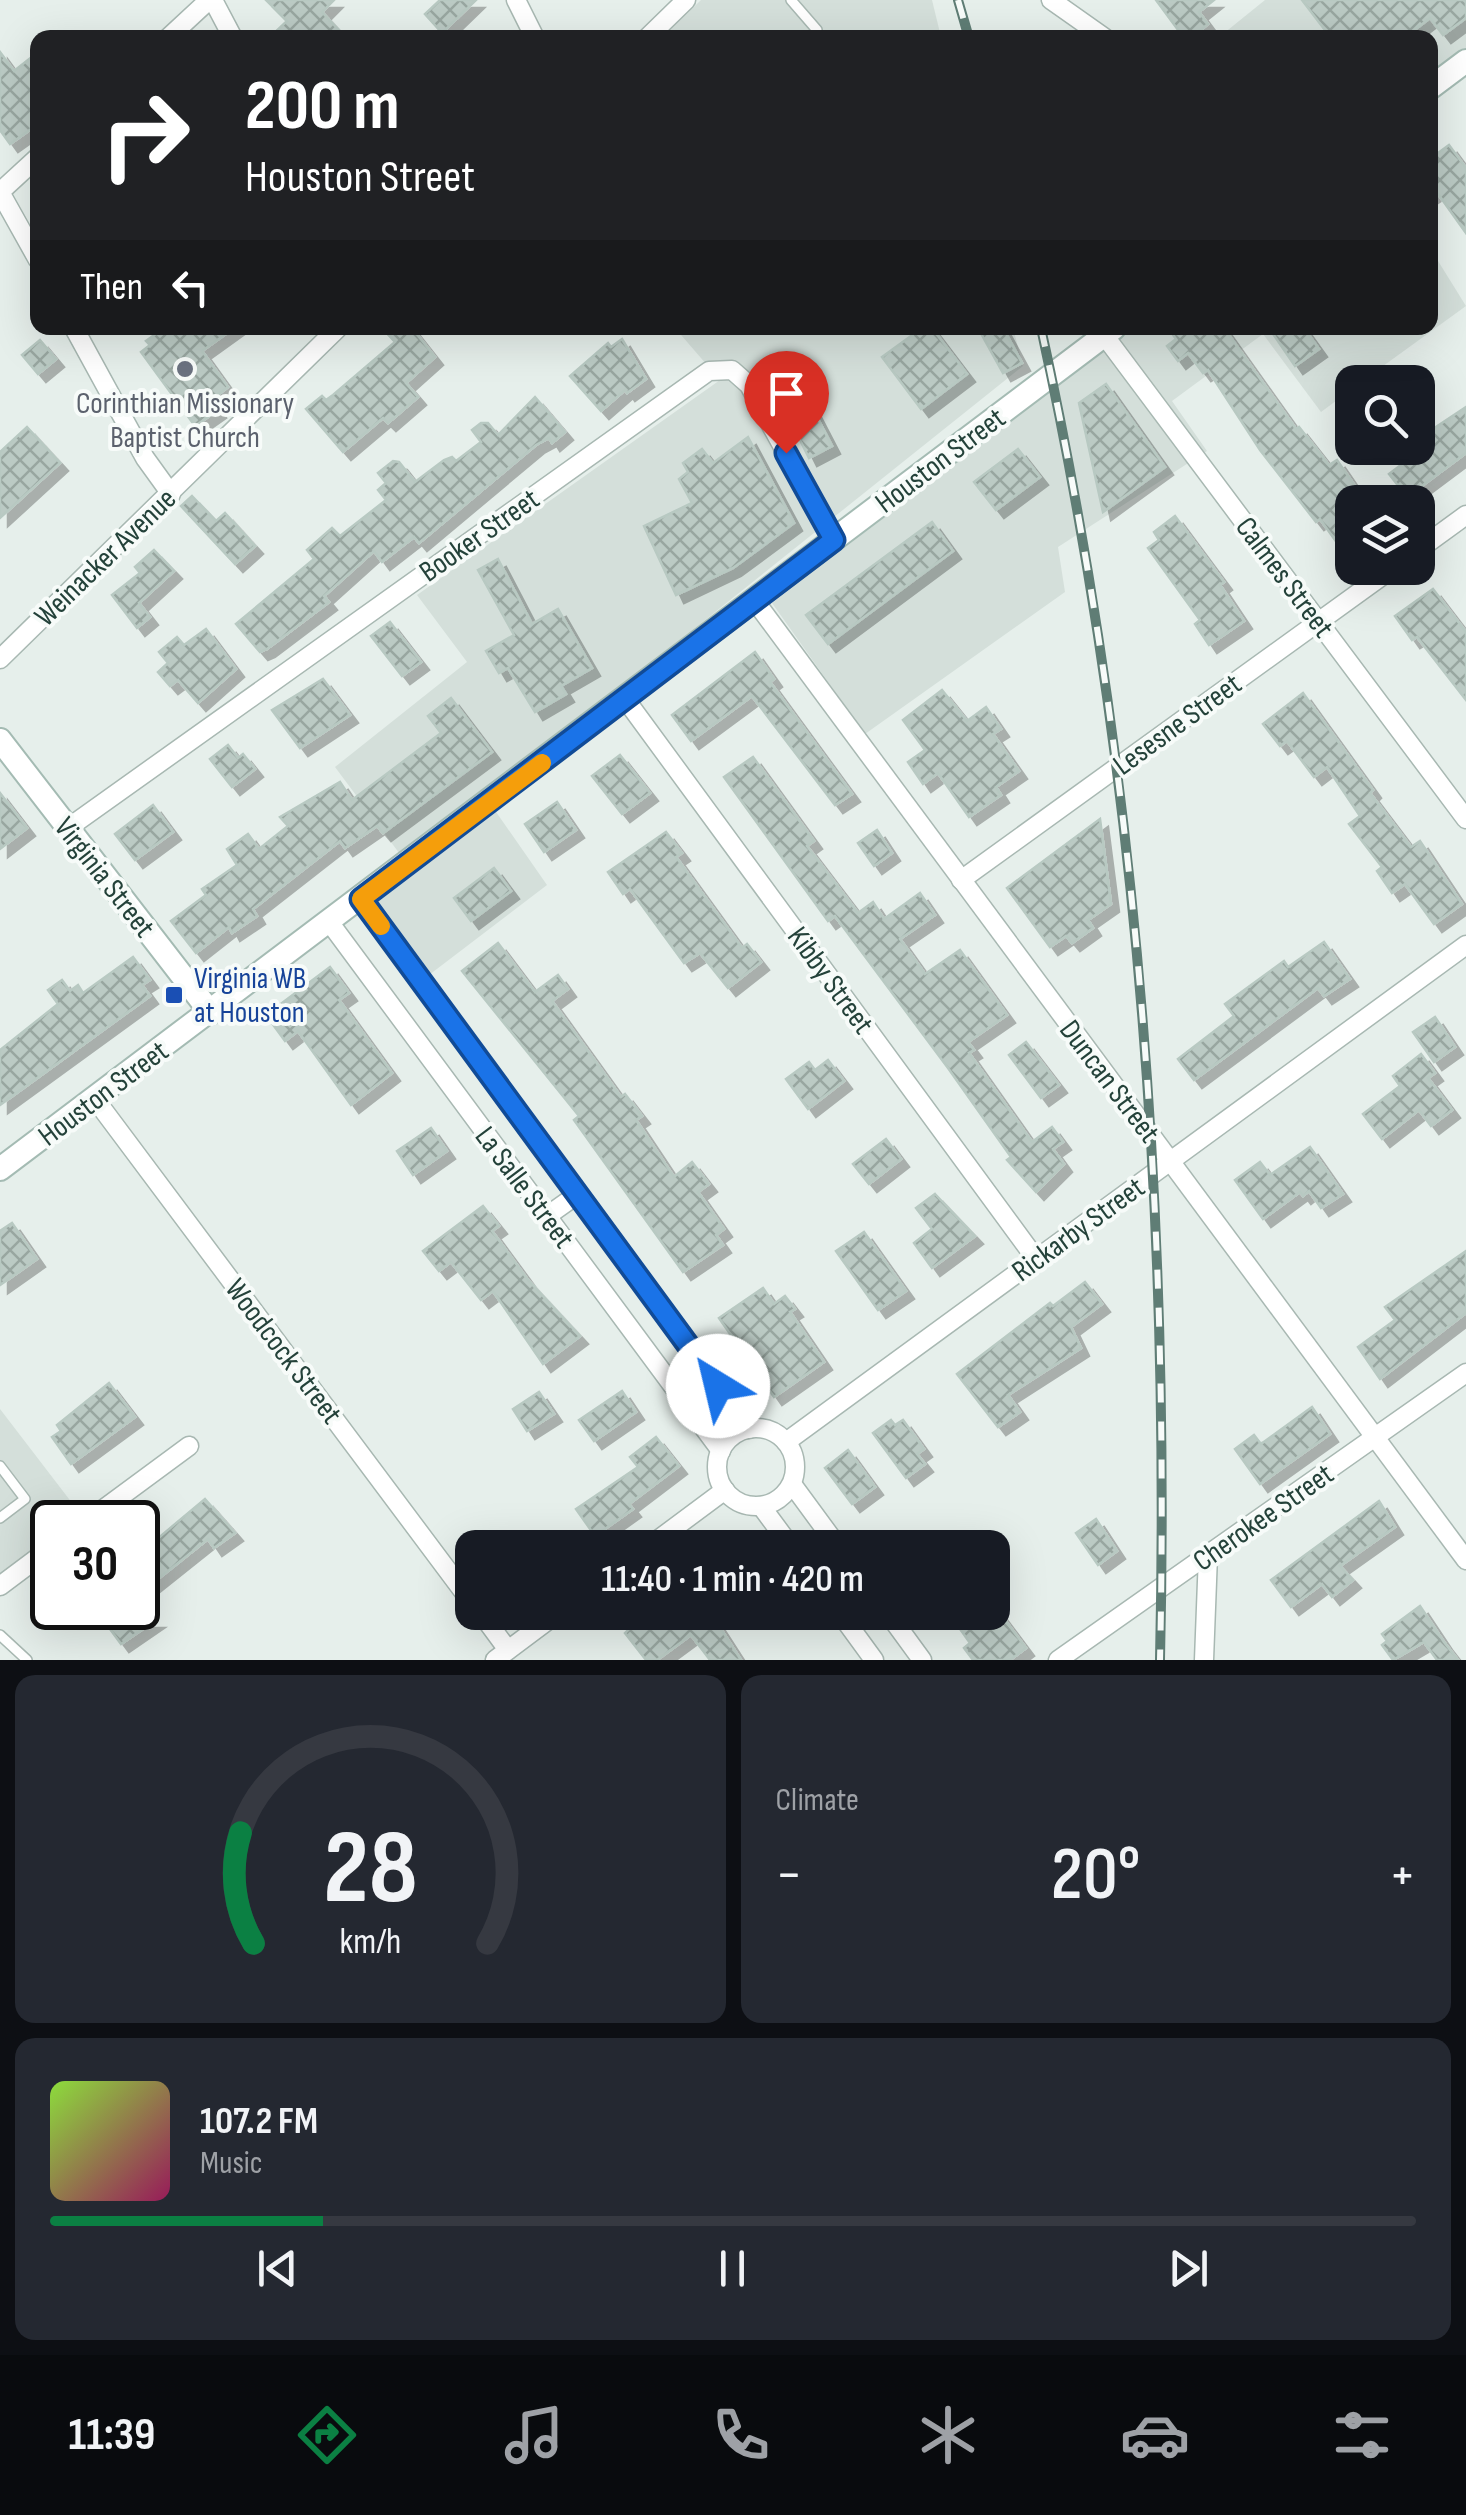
<!DOCTYPE html>
<html lang="en">
<head>
<meta charset="utf-8">
<style>
	body { margin:0; font-family:"Sofia Sans Condensed",sans-serif; background:#242831; color:#f1f3f6; height:100vh; display:flex; flex-direction:column; font-size:38px; white-space:nowrap }
	* { box-sizing:border-box; margin:0 }
	p { font-size:32px; color:#9ea1a6 }
	.icon { flex:none; width:55px; height:55px; fill:none; stroke:currentColor; stroke-width:2; stroke-linecap:round; stroke-linejoin:round }
	.map { position:relative; height:1660px; overflow:hidden }
	.drawer { display:flex; flex-direction:column; gap:15px; padding:15px; background:#0d0f14; flex:1 }
	.drawer>* { flex:none }
	.top-card { position:absolute; left:30px; top:30px; width:1408px; height:305px; border-radius:20px; box-shadow:0 10px 40px #0002; background:#202124; color:#fff; overflow:hidden }
	.controls { position:absolute; left:1335px; top:365px; display:grid; gap:20px }
	.controls a { display:grid; place-items:center; width:100px; height:100px; border-radius:20px; background:#171b24; box-shadow:0 10px 40px #0002; font-size:50px }
	.speed { position:absolute; left:30px; top:1500px; display:flex; gap:20px; font-size:50px; font-weight:700; text-align:center }
	.speed>* { display:grid; place-content:center; width:130px; height:130px; border-radius:50%; background:#171b24; box-shadow:0 10px 40px #0002; line-height:1 }
	.speed .limit { border:5px solid #111; border-radius:15px; background:#fff; color:#111 }
	.pin { position:absolute; display:grid; place-items:center; width:85px; height:85px; color:#fff; margin:-102px -42px; border-radius:50% 50% 50% 0; rotate:-45deg; box-shadow:0 0 10px #0007 }
	.pin .icon { rotate:45deg }
	.me { position:absolute; width:110px; margin:-55px; rotate:324deg; stroke-linejoin:round; filter:drop-shadow(0 0 8px #0008) }
	.turn { display:flex; align-items:center; gap:35px; height:210px; padding:0 50px; font-size:45px }
	.turn .icon { width:130px; height:130px; stroke-width:2.5 }
	.turn b { display:block; font-size:70px; line-height:85px }
	.then { display:flex; align-items:center; height:95px; padding:0 50px; background:#0003; gap:20px; font-size:38px }
	.big { font-size:75px; font-weight:600; line-height:1.1 }
	.drawer .tile { flex:1; display:flex; flex-direction:column; justify-content:center; gap:15px; min-width:0; padding:0 35px; border-radius:20px; background:#242831 }
	.drawer .dial { align-items:center; gap:0 }
	.dial svg { height:260px; overflow:visible; fill:none; stroke:#363941; stroke-width:7; stroke-linecap:round; text-anchor:middle }
	.dial text { fill:#f1f3f6; stroke:none }
	.song { display:flex; align-items:center; gap:30px }
	.cover { width:120px; height:120px; border-radius:15px; background:linear-gradient(135deg,hsl(90 70% 55%),hsl(330 70% 35%)) }
	.played { height:10px; border-radius:5px; background:linear-gradient(90deg,#0b8043 20%,#363941 20%) }
	.keys { display:flex; justify-content:space-around; direction:ltr }
	.heat { display:flex; justify-content:space-between; align-items:center; font-size:55px; direction:ltr }
	.drawer .tiles { flex:1; display:grid; gap:15px; grid-template-columns:1fr 1fr }
	.tile:last-child { grid-column:span 2 }
	.trip { position:absolute; left:455px; top:1530px; width:555px; height:100px; border-radius:20px; background:#171b24; box-shadow:0 10px 40px #0002; font-weight:600; line-height:100px; text-align:center }
	.tabs { display:flex; height:160px; justify-content:space-around; align-items:center; background:#090b0e; color:#9ea1a6 }
	.tabs .icon { width:70px; height:70px }
	.tabs .active { color:#0b8043 }
	.tabs b { font-size:45px; color:#f1f3f6 }
	.map>svg:first-child { display:block }
	.built { fill:#d4dfda }
	.building { fill:url(#building-cross-hatch); stroke:#b8c9c2; stroke-width:2.5; filter:url(#shadow) }
	.lines { fill:none; stroke-linecap:round; stroke-linejoin:round }
	.lane-casing { stroke:#a8b8b2; stroke-width:12 }
	.street-casing { stroke:#a8b8b2; stroke-width:21 }
	.secondary-casing { stroke:#a4bbb3; stroke-width:26 }
	.lane { stroke:#fff; stroke-width:9 }
	.street { stroke:#fff; stroke-width:18 }
	.secondary { stroke:#fff; stroke-width:22 }
	.rail-casing { stroke:#5f7d75; stroke-width:10 }
	.rail { stroke:#f7fbf9; stroke-width:6; stroke-dasharray:19; stroke-linecap:butt }
	.route-casing { stroke:#114b97; stroke-width:25 }
	.route { stroke:#1a73e8; stroke-width:18 }
	.slow { stroke:#f59e0b; stroke-width:18 }
	.worship-dot { fill:#6b7280; stroke:#f7fbf9; stroke-width:4 }
	.transit-dot { fill:#1a4fb4; stroke:#f7fbf9; stroke-width:4 }
	.labels { text-anchor:middle; stroke-width:8; stroke-linejoin:round; paint-order:stroke }
	.worship-label { font-size:30px; fill:#5b616d; stroke:#f7fbf9 }
	.street-label { font-size:30px; fill:#24423a; stroke:#f7fbf9 }
	.transit-label { font-size:30px; fill:#164399; stroke:#f7fbf9; text-anchor:start }
</style>
</head>
<body>
<div class="map">
<svg width="1466" height="1660" viewBox="0 0 1466 1660">
	<defs>
		<pattern id="building-cross-hatch" width="8" height="8" patternUnits="userSpaceOnUse" patternTransform="scale(2.5)"><rect width="8" height="8" fill="#bbcac4"/><path d="M0 0l8 8M0 8l8-8" fill="none" stroke="#98a6a0"/></pattern>
		<filter id="shadow"><feDropShadow dx="8" dy="8" stdDeviation="0" flood-color="#0004"/></filter>
	</defs>
	<rect width="100%" height="100%" fill="#e6efeb"/>
	<g class="built">
		<path d="M701,0H932L941,37L662,38Z"/>
		<path d="M1265,0H1466V76L1430,103V38H1218Z"/>
		<path d="M1430,248L1466,306L1361,382H1352V389L1321,412L1263,334L1172,401L1207,451L1058,547L1065,592L865,734L772,603L1133,328H1430Z"/>
		<path d="M675,328H1013L1023,366L485,796L547,885L429,975L375,903L414,873L335,767L467,662L417,595L720,380Z"/>
		<path d="M0,1409L82,1516L74,1522H52V1539L0,1579Z"/>
	</g>
	<g class="building">
		<path d="M266,0H334L322,12L346,38H269L287,21Z"/>
		<path d="M440,0H476L442,33L425,14Z"/>
		<path d="M1156,0H1214L1199,12L1208,24L1191,38H1184Z"/>
		<path d="M1302,0H1466V18L1443,35L1430,18L1404,38H1331Z"/>
		<path d="M0,52L14,71L38,52V124L10,144L0,130Z"/>
		<path d="M1449,145L1466,168V233L1436,191L1430,195V159Z"/>
		<path d="M164,328H234L202,351L228,387L211,400L218,410L195,426L141,352L150,345L146,341Z"/>
		<path d="M382,328H412L435,357L406,383L418,397L388,423L383,418L343,452L306,409L322,396L326,400L333,395L395,342Z"/>
		<path d="M922,328H932L967,374L921,409L882,357Z"/>
		<path d="M978,328H1003L1022,363L1003,373Z"/>
		<path d="M1168,328H1224L1296,429L1299,427L1329,465L1337,460L1366,502H1352V538L1340,547L1320,519L1316,522L1260,450L1208,370L1203,373L1188,353L1178,361L1167,346L1176,339Z"/>
		<path d="M1269,328H1304L1319,349L1295,366Z"/>
		<path d="M622,339L646,379L627,393L625,390L601,411L570,376L608,343L611,347Z"/>
		<path d="M40,340L56,359L38,374L22,355Z"/>
		<path d="M1106,384L1165,467L1103,512L1079,403Z"/>
		<path d="M802,388L832,446L809,458L780,400Z"/>
		<path d="M535,397L565,432L552,443L549,438L536,445L419,543L414,537L382,562L374,551L324,596L329,602L267,649L260,652L236,624L314,559L307,550L332,528L340,536L386,500L378,490L386,483L378,473L393,461L399,462L415,482L444,460L452,457L456,461L481,442L472,430L481,423H488L498,435Z"/>
		<path d="M1466,407V453L1407,497L1389,474L1418,452V439Z"/>
		<path d="M27,427L60,463L0,518V452Z"/>
		<path d="M748,437L794,523L733,568L676,595L644,526L692,503L679,479L688,472L683,463L702,449L713,463Z"/>
		<path d="M1018,449L1040,477L996,510L974,482Z"/>
		<path d="M192,496L216,521L225,513L255,546L235,564L181,506Z"/>
		<path d="M1175,516L1224,582L1220,585L1244,621L1209,645L1195,624L1200,620L1148,548L1159,540L1154,532Z"/>
		<path d="M932,522L953,551L828,644L806,615Z"/>
		<path d="M154,550L174,571L139,603L150,617L137,628L112,595L140,573L135,567Z"/>
		<path d="M498,559L532,624L558,609L592,668L561,686L566,694L535,712L508,668L499,673L486,651L514,635L478,570Z"/>
		<path d="M1433,589L1466,632V700L1417,637L1412,640L1395,616Z"/>
		<path d="M390,622L421,662L402,676L371,636Z"/>
		<path d="M206,629L236,669L198,703L178,680L170,686L158,672L168,663L159,652L177,637L184,645Z"/>
		<path d="M755,652L774,679L770,682L852,794L835,805L752,696L691,741L672,715Z"/>
		<path d="M323,679L350,715L300,748L272,710Z"/>
		<path d="M942,690L967,721L986,707L1001,729L993,734L1019,771L996,787L1001,795L969,817L938,773L923,784L908,762L925,750L903,720Z"/>
		<path d="M1303,693L1373,790L1370,793L1411,847L1420,841L1462,904L1434,924L1405,884L1392,893L1377,871L1382,867L1349,824L1360,816L1327,767L1314,777L1287,741L1280,746L1263,724Z"/>
		<path d="M451,698L492,752L383,833L377,826L345,848L340,841L253,909L257,916L232,933L229,927L196,953L171,921L206,895L202,889L237,865L227,849L248,834L259,849L288,826L280,817L340,782L352,800L441,733L428,716Z"/>
		<path d="M228,745L238,758L243,754L255,769L232,787L210,759Z"/>
		<path d="M620,755L650,793L622,814L592,776Z"/>
		<path d="M753,757L814,841L807,846L858,913L873,902L884,919L920,893L935,915L900,939L925,974L960,950L1007,1015L968,1042L974,1050L969,1053L1032,1142L1052,1127L1063,1142L1053,1149L1064,1164L1036,1192L1007,1160L1011,1157L948,1068L835,916L828,921L724,777Z"/>
		<path d="M0,793L27,828L0,849Z"/>
		<path d="M557,802L576,830L544,852L525,824Z"/>
		<path d="M153,805L173,832L135,860L115,834Z"/>
		<path d="M1100,819L1111,904L1088,920L1093,928L1072,943L1066,936L1050,947L1007,888Z"/>
		<path d="M877,830L892,853L874,866L858,843Z"/>
		<path d="M666,832L682,853L676,857L742,948L747,944L761,962L728,988L700,953L684,963L630,889L623,894L608,872Z"/>
		<path d="M494,868L511,891L471,921L454,898Z"/>
		<path d="M1324,942L1350,979L1324,996L1318,988L1194,1080L1178,1059L1234,1016L1225,1004L1284,961L1288,967Z"/>
		<path d="M498,943L535,992L558,975L568,989L552,1001L621,1097L625,1094L642,1116L636,1120L674,1177L692,1162L709,1184L698,1192L724,1229L716,1235L723,1245L683,1272L574,1120L579,1116L462,971Z"/>
		<path d="M133,957L150,980L142,985L150,996L0,1105V1050L58,1004L48,990L62,980L70,991L78,985L83,993Z"/>
		<path d="M330,967L349,993L339,1000L392,1073L351,1105L298,1031L285,1041L266,1015Z"/>
		<path d="M1435,1017L1455,1047L1434,1062L1413,1032Z"/>
		<path d="M1026,1042L1059,1085L1041,1098L1009,1055Z"/>
		<path d="M1421,1054L1435,1073L1428,1078L1452,1110L1431,1126L1419,1110L1382,1139L1363,1114L1400,1086L1393,1076Z"/>
		<path d="M828,1060L844,1081L808,1109L786,1079L809,1062L815,1070Z"/>
		<path d="M431,1128L447,1151L413,1175L397,1151Z"/>
		<path d="M886,1139L901,1159L869,1184L853,1164Z"/>
		<path d="M1310,1147L1343,1194L1321,1208L1309,1191L1303,1196L1300,1192L1263,1219L1235,1180L1260,1162L1270,1175Z"/>
		<path d="M935,1194L975,1236L932,1268L914,1243L932,1229L916,1208Z"/>
		<path d="M483,1206L499,1226L492,1231L528,1280L580,1336L543,1364L493,1291L481,1300L451,1262L439,1271L423,1251Z"/>
		<path d="M12,1223L37,1259L0,1285V1231Z"/>
		<path d="M864,1232L906,1291L878,1310L836,1251Z"/>
		<path d="M1466,1251V1313L1380,1379L1358,1347L1395,1320L1385,1307Z"/>
		<path d="M1085,1282L1102,1304L1071,1327L1081,1348L1008,1395L1020,1412L998,1427L957,1374L1050,1303L1053,1306Z"/>
		<path d="M763,1288L774,1304L785,1296L795,1309L790,1312L824,1362L774,1397L719,1318Z"/>
		<path d="M109,1383L135,1417L71,1464L52,1437L61,1431L57,1425Z"/>
		<path d="M622,1391L636,1412L594,1441L579,1420Z"/>
		<path d="M539,1392L554,1414L527,1431L513,1409Z"/>
		<path d="M1312,1407L1330,1434L1260,1484L1235,1449L1254,1435L1261,1444Z"/>
		<path d="M891,1420L895,1425L903,1420L924,1449L917,1454L925,1464L906,1478L873,1433Z"/>
		<path d="M656,1437L679,1466L629,1504L633,1509L595,1536L576,1509L638,1467L630,1457Z"/>
		<path d="M848,1450L875,1487L852,1504L825,1468Z"/>
		<path d="M205,1499L235,1533L214,1548L208,1539L138,1595V1555Z"/>
		<path d="M1379,1501L1395,1527L1340,1566L1353,1580L1332,1597L1322,1584L1291,1607L1271,1580Z"/>
		<path d="M1096,1519L1117,1551L1098,1565L1076,1533Z"/>
		<path d="M1420,1606L1444,1642L1458,1660H1437L1424,1642L1393,1660L1382,1645L1387,1641L1382,1634Z"/>
		<path d="M646,1612H710L741,1660H710L691,1635L657,1660H646L625,1633Z"/>
		<path d="M948,1612H999L1026,1648L1010,1660H973L964,1648L970,1643Z"/>
		<path d="M123,1620H156L121,1644L110,1629Z"/>
	</g>
	<g class="lines">
		<g class="lane-casing">
			<g id="lane">
				<path d="M791,0L817,30"/>
				<path d="M0,1466L25,1499L0,1518"/>
				<path d="M0,1635L27,1660"/>
			</g>
		</g>
		<g class="street-casing">
			<g id="street">
				<path d="M213,0L233,38"/>
				<path d="M516,0L535,38"/>
				<path d="M1051,0L1105,38"/>
				<path d="M168,38L209,0"/>
				<path d="M647,38L686,0"/>
				<path d="M38,157L0,192L38,260"/>
				<path d="M74,328L145,458L171,494"/>
				<path d="M1104,335L1466,819"/>
				<path d="M1418,550L1466,515"/>
				<path d="M755,601L1466,1560"/>
				<path d="M0,659L338,328"/>
				<path d="M626,700L1036,1259"/>
				<path d="M68,828L709,371L732,370L749,385L834,540"/>
				<path d="M961,880L1393,568"/>
				<path d="M361,899L749,1429"/>
				<path d="M330,923L721,1451"/>
				<path d="M95,1099L472,1603"/>
				<path d="M547,1216L578,1194"/>
				<circle cx="756" cy="1467" r="39"/>
				<path d="M786,1442L1466,945"/>
				<path d="M792,1484L839,1548"/>
				<path d="M761,1506L792,1548"/>
				<path d="M86,1522L189,1446"/>
				<path d="M647,1548L725,1490"/>
				<path d="M0,1586L52,1547"/>
				<path d="M480,1612L508,1650"/>
				<path d="M839,1612L874,1660"/>
				<path d="M887,1612L922,1660"/>
				<path d="M495,1660L559,1612"/>
				<path d="M1058,1660L1466,1373"/>
				<path d="M1204,1660L1208,1555"/>
			</g>
		</g>
		<g class="secondary-casing">
			<g id="secondary">
				<path d="M1430,88L1466,61"/>
				<path d="M0,740L211,1013"/>
				<path d="M0,1169L1114,328"/>
			</g>
		</g>
		<use href="#lane" class="lane"/>
		<use href="#street" class="street"/>
		<use href="#secondary" class="secondary"/>
		<g class="rail-casing">
			<g id="rail">
				<path d="M958,0L969,38"/>
				<path d="M1041,328C1137,766 1170,1212 1160,1660"/>
			</g>
		</g>
		<use href="#rail" class="rail"/>
	</g>
	<g class="lines">
		<g class="route-casing">
			<path id="route" d="M718,1386L361,899L834,540L786,453"/>
		</g>
		<use href="#route" class="route"/>
		<path class="slow" d="M381,926L361,899L542,763"/>
	</g>
	<circle class="worship-dot" cx="185" cy="369" r="10"/>
	<rect class="transit-dot" x="164" y="985" width="20" height="20" rx="5"/>
	<g class="labels">
		<g class="worship-label">
			<text x="185" y="413">Corinthian Missionary<tspan x="185" dy="34">Baptist Church</tspan></text>
		</g>
		<g class="street-label">
			<text transform="translate(940 460) rotate(-37)" y="10">Houston Street</text>
			<text transform="translate(479 535) rotate(-35)" y="10">Booker Street</text>
			<text transform="translate(105 557) rotate(-44)" y="10">Weinacker Avenue</text>
			<text transform="translate(1285 577) rotate(53)" y="10">Calmes Street</text>
			<text transform="translate(1177 724) rotate(-36)" y="10">Lesesne Street</text>
			<text transform="translate(105 877) rotate(52)" y="10">Virginia Street</text>
			<text transform="translate(831 980) rotate(54)" y="10">Kibby Street</text>
			<text transform="translate(1110 1081) rotate(53)" y="10">Duncan Street</text>
			<text transform="translate(103 1093) rotate(-37)" y="10">Houston Street</text>
			<text transform="translate(525 1187) rotate(53)" y="10">La Salle Street</text>
			<text transform="translate(1078 1229) rotate(-36)" y="10">Rickarby Street</text>
			<text transform="translate(284 1351) rotate(53)" y="10">Woodcock Street</text>
			<text transform="translate(1263 1517) rotate(-35)" y="10">Cherokee Street</text>
		</g>
		<g class="transit-label">
			<text x="194" y="988">Virginia WB<tspan x="194" dy="34">at Houston</tspan></text>
		</g>
	</g>
</svg>
<div class="controls">
<a><svg class="icon" aria-label="search" viewBox="0 0 24 24"><circle cx="10" cy="10" r="6"/><path d="M15 15l6 6"/></svg></a>
<a><svg class="icon" aria-label="layers" viewBox="0 0 24 24"><path d="M12 4l9 5-9 5-9-5zM3 14l9 5 9-5"/></svg></a>
</div>
<div class="speed"><div class="limit">30</div></div>
<div class="pin" style="left:786px;top:453px;background:#d93025"><svg class="icon" aria-label="arrive" viewBox="0 0 24 24"><path d="M6 21V4h12l-3 4 3 4H6"/></svg></div>
<svg class="me" style="left:718px;top:1386px" viewBox="-20 -20 40 40"><circle r="19" fill="#fff"/><path d="M0-13L10 11 0 6-10 11z" fill="#1a73e8"/></svg>
<div class="trip">11:40 · 1 min · 420 m</div>
<div class="top-card">
<div class="turn"><svg class="icon" aria-label="right" viewBox="0 0 24 24"><path d="M7 20v-9h11M14 6l5 5-5 5"/></svg><div><b>200 m</b>Houston Street</div></div>
<div class="then">Then<svg class="icon" aria-label="left" viewBox="0 0 24 24"><path d="M17 20v-9H6M10 6l-5 5 5 5"/></svg></div>
</div>
</div>
<section class="drawer">
<div class="tiles">
<div class="tile dial"><svg viewBox="0 0 100 80">
<path d="M14 69A42 42 0 1 1 86 69"/>
<path d="M14 69A42 42 0 0 1 10 35" stroke="#0b8043"/>
<text x="50" y="56" font-size="32" font-weight="700">28</text>
<text x="50" y="72" font-size="11">km/h</text>
</svg></div>
<div class="tile"><p>Climate</p>
<div class="heat"><a>−</a><b class="big">20°</b><a>+</a></div>
</div>
<div class="tile">
<div class="song"><i class="cover"></i><div><b>107.2 FM</b><p>Music</p></div></div>
<div class="played"></div>
<div class="keys"><svg class="icon" aria-label="previous" viewBox="0 0 24 24"><path d="M18 5L8 12l10 7zM5 5v14"/></svg><svg class="icon" aria-label="pause" viewBox="0 0 24 24"><path d="M8 5v14M16 5v14"/></svg><svg class="icon" aria-label="next" viewBox="0 0 24 24"><path d="M6 5l10 7-10 7zM19 5v14"/></svg></div>
</div>
</div>
</section>
<nav class="tabs">
<b>11:39</b>
<svg class="icon active" aria-label="directions" viewBox="0 0 24 24"><path d="M12 3l9 9-9 9-9-9zM9 14v-3h6M13 9l2 2-2 2"/></svg>
<svg class="icon" aria-label="music" viewBox="0 0 24 24"><path d="M9 18V5l10-2v13"/><circle cx="6" cy="18" r="3"/><circle cx="16" cy="16" r="3"/></svg>
<svg class="icon" aria-label="phone" viewBox="0 0 24 24"><path d="M5 4h4l2 5-3 2q2 4 5 5l2-3 5 2v4C11 20 4 13 5 4z"/></svg>
<svg class="icon" aria-label="climate" viewBox="0 0 24 24"><path d="M12 3v18M4 7l16 10M4 17L20 7"/></svg>
<svg class="icon" aria-label="car" viewBox="0 0 24 24"><path d="M5 17H2v-5l4-1 3-4h7l3 4 3 1v5h-3M9 17h6M6 11h13"/><circle cx="7" cy="17" r="2"/><circle cx="17" cy="17" r="2"/></svg>
<svg class="icon" aria-label="filters" viewBox="0 0 24 24"><path d="M4 7h16M4 17h16"/><circle cx="9" cy="7" r="2"/><circle cx="15" cy="17" r="2"/></svg>
</nav>
</body>
</html>
